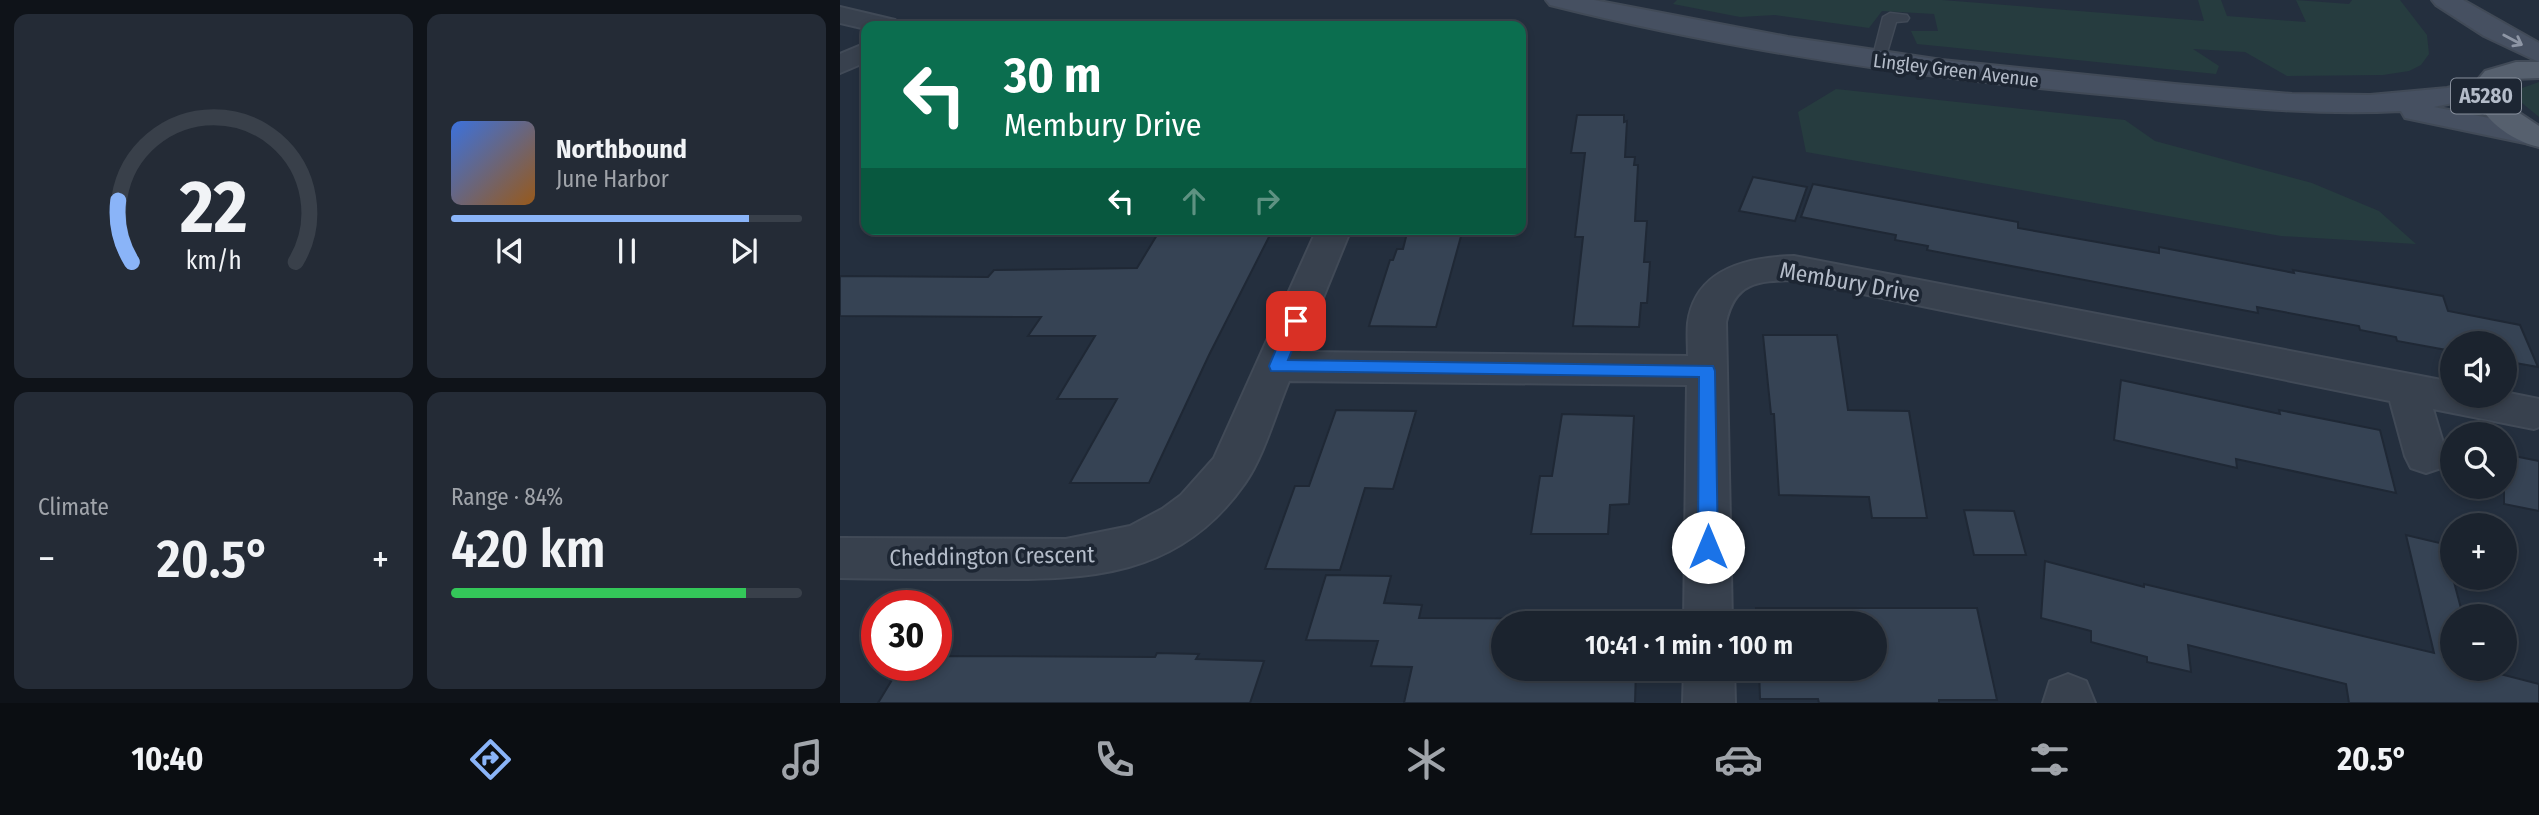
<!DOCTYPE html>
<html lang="en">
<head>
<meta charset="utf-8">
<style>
	body { margin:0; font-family:"Fira Sans Condensed",sans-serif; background:#242b36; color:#f1f3f6; height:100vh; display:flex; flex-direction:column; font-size:26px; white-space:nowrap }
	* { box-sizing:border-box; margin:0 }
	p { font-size:23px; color:#a0a4aa }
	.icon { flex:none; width:38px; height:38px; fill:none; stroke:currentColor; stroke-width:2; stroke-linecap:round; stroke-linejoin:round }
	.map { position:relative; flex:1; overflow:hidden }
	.details { display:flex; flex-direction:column; gap:14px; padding:14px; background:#0f1319; width:840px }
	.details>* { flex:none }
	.top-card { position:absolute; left:21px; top:21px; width:665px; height:214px; border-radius:14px; box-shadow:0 4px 10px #0003,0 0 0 2px #39404a; background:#0b6e4f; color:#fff; overflow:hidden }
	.tools { position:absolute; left:1600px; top:331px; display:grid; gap:14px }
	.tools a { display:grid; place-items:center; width:77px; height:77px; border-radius:50%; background:#1b232e; box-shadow:0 4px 10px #0003,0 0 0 2px #39404a; font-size:35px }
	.speed { position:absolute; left:21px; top:590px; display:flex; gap:14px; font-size:35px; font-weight:700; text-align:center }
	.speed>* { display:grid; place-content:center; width:91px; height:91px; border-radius:50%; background:#1b232e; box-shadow:0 4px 10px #0003,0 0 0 2px #39404a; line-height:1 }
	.speed .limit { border:10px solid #d22; background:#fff; color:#111 }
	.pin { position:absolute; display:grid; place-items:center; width:60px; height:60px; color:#fff; margin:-30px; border-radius:14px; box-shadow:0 4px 10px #0006 }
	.me { position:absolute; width:77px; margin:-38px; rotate:0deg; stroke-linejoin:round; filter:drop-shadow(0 0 5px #0008) }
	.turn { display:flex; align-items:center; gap:24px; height:147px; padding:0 28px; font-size:32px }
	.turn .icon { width:91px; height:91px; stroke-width:2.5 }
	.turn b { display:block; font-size:49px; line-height:60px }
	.lanes { display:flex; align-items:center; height:66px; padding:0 28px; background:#0003; justify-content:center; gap:35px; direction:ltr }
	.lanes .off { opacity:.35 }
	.big { font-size:52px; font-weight:600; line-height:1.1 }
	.details .widget { flex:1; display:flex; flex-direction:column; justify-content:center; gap:10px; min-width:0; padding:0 24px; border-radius:14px; background:#242b36 }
	.details .dial { align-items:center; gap:0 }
	.dial svg { height:182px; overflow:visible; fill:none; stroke:#39404a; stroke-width:7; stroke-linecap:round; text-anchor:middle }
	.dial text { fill:#f1f3f6; stroke:none }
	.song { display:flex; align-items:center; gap:21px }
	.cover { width:84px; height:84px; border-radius:10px; background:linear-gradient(135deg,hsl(220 70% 55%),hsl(30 70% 35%)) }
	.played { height:7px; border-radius:4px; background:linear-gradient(90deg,#8ab4f8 85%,#39404a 85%) }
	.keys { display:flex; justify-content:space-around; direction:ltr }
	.heat { display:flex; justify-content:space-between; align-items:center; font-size:38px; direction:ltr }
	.charge { height:10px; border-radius:5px; background:linear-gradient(90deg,#34c759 84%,#39404a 0) }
	.details .tiles { flex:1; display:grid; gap:14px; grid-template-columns:repeat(2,1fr) }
	.trip { position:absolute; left:651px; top:611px; width:396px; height:70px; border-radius:35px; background:#1b232e; box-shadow:0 4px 10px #0003,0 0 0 2px #39404a; font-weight:600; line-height:70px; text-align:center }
	.dock { display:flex; height:112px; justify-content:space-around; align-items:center; background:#0b0e12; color:#a0a4aa }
	.dock .icon { width:49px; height:49px }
	.dock .on { color:#8ab4f8 }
	.dock b { font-size:32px; color:#f1f3f6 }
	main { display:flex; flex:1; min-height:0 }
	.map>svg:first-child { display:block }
	.green { fill:#263c3f }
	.building { fill:#364354; stroke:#1f2835; stroke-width:2 }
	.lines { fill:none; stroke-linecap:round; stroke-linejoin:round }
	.lane-casing { stroke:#414a57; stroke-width:3 }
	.street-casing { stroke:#414a57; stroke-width:4 }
	.secondary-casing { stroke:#414a57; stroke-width:4 }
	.primary-casing { stroke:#414a57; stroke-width:4 }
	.lane { fill:#38414e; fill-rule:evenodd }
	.street { fill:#38414e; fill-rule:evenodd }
	.secondary { fill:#465061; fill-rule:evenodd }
	.primary { fill:#56606e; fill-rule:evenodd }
	.oneway { stroke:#8e96a5 }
	.route { fill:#1a73e8; stroke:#114b97; stroke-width:2 }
	.labels { text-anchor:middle; stroke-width:7; stroke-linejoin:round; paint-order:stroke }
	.far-street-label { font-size:19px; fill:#b4bcc9; stroke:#1d2633 }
	.shield { fill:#1d2633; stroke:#878f9c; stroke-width:2 }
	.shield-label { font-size:21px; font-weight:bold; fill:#b4bcc9 }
	.street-label { font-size:23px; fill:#b4bcc9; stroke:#1d2633 }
</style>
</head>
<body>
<main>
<section class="details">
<div class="tiles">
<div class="widget dial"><svg viewBox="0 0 100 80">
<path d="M14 69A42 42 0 1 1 86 69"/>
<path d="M14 69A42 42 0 0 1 8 42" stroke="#8ab4f8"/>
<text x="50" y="56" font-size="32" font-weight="700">22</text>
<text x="50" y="72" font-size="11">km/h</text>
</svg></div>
<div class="widget">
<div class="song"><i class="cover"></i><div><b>Northbound</b><p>June Harbor</p></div></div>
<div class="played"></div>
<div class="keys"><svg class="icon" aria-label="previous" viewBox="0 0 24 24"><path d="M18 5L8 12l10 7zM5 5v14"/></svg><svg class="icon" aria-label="pause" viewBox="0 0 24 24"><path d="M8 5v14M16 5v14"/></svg><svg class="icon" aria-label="next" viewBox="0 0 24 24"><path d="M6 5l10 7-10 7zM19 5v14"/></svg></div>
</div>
<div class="widget"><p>Climate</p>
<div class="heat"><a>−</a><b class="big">20.5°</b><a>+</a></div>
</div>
<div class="widget"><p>Range · 84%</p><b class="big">420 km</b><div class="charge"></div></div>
</div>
</section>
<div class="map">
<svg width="1699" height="703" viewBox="0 0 1699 703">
	<rect width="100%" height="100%" fill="#242f3e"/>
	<g class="green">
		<path d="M837,0H1102L1364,21L1358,0H1381L1387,16L1466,22L1456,0L1509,4L1512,0H1560L1587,35L1589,54L1581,65L1569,71L1543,75L1447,76L1405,52L1353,49L1379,66L1376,74L1077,44L1071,31H1098L1094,14L1042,11L1029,28L935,15L900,17L833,4Z"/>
		<path d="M1699,82V117L1682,103L1679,95L1682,88Z"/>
		<path d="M996,89L1285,120L1315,141L1472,183L1539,211L1576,244L1441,236L966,152L958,112Z"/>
	</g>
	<g class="building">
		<path d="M737,115H784V122L787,121L785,157H795L794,165H798L795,221H807L804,262H810L807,303H801L799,327L733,326L743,237H735L745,153H731Z"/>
		<path d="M913,177L967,187L955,221L899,211Z"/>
		<path d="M973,184L1178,222V228L1319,253V247L1454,273L1453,270L1603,296L1608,311L1680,325L1698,367L1664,361V343H1612V351L1557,341L1556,337L1520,330L1519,326L1417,307L1418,313L1087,250L1088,246L1055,240L1056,235L961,217Z"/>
		<path d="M372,229H433L369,355L309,483H230L277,399H217L255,336H188L201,317L0,316V276L148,277L154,270L297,268L317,235H369Z"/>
		<path d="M568,229H623L596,327L529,326L550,260H553L557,249H563Z"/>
		<path d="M923,335H997L1008,410L1069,411L1087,518H1032L1029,497L939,495L934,414H931Z"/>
		<path d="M1281,380L1440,414L1439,410L1540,430L1556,493L1396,459L1397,468L1274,440Z"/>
		<path d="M496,410L576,411L553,489L525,488L500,570L425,569L455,486H469Z"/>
		<path d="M722,414L794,416L789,504L770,505L768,534H691L700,476H712Z"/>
		<path d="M1664,454L1699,461V511L1664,504Z"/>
		<path d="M1124,510L1174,511L1186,555H1134Z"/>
		<path d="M1566,535L1604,544L1623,616H1612V668H1637L1699,684V703H1509L1506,684L1348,645L1351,672L1307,662V657L1251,642V631L1201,618L1205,561L1304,587V584L1594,653Z"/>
		<path d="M486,575L551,576L544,603L582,605L579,618L798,619V623H663V668H796L795,703H564L572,667L531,666L538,641L466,640Z"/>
		<path d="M916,608H1137L1157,700H1099V703H979L978,699H920L919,668H1034V623H917Z"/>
		<path d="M317,653L359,654L356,659L424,661L410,703H38L61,665H96V656L315,657Z"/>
	</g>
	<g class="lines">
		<g class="lane-casing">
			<path id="lane" d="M1050,13L1067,15L1069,18L1067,21L1056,22L1044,63H1034L1032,60L1043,17Z"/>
		</g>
		<g class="street-casing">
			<g id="street">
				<path d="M0,7L55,20L59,26H26V29L0,23Z"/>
				<path d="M26,43V62L0,73V54Z"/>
				<path d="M477,229H511L461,352L848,356C848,345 847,334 848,323C855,268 908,257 954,256L1612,382V396H1664V392L1699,399V427L1694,429L1593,409L1607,456L1601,468L1586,473L1571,468L1565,456L1550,401L954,280C917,281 895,282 886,322L892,623H844L847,385L449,381C436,412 424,456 405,483C339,578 248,580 144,579C96,579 48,579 0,578V538L226,539L290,526L322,509L341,495L374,458Z"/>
				<path d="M844,668H894L895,703H843Z"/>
				<path d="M1228,674L1246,681L1255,703H1203L1210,681Z"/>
			</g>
		</g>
		<g class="secondary-casing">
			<g id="secondary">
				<path d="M706,0H754L948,37L1102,60L1335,84L1452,94L1530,95L1607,88L1645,79L1655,82L1659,88L1655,94L1594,107L1699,128V146L1565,118L1561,111C1467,116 1374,105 1281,96C1089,79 897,52 710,5Z"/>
				<path d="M1592,0H1623L1699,43V62L1644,36L1596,5Z"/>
			</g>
		</g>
		<g class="primary-casing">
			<path id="primary" d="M1676,62H1699V78L1673,79L1659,88L1669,106L1699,126V147C1669,140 1641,118 1631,88L1645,71Z"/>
		</g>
		<use href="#lane" class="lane"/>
		<use href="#street" class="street"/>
		<use href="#secondary" class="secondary"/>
		<use href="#primary" class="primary"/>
	</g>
	<defs><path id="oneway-shaft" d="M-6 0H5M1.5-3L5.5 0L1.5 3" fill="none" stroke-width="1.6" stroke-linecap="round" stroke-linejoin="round" transform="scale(1.75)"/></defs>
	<use class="oneway" href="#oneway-shaft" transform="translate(1673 40) rotate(28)"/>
	<path class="route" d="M456,315L464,321L448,360L873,366L875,371L878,547L875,553L868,556L861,553L858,547L859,377L431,371L429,366L448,321Z"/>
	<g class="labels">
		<g class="far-street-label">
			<text transform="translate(1116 70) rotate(7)" y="7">Lingley Green Avenue</text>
		</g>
		<rect class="shield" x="1611" y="78.5" width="70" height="35" rx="5"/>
		<g class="shield-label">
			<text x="1646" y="103">A5280</text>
		</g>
		<g class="street-label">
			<text transform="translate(1010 282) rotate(10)" y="8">Membury Drive</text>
			<text transform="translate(152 556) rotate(-1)" y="8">Cheddington Crescent</text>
		</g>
	</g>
</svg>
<div class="tools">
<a><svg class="icon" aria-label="sound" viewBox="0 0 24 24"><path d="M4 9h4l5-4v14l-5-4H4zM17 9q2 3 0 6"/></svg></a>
<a><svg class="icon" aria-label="search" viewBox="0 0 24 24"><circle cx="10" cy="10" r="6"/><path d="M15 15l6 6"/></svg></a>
<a>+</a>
<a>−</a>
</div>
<div class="speed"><div class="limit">30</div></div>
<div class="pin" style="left:456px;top:321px;background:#d93025"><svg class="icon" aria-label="arrive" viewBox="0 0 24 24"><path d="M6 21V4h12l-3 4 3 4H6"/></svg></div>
<svg class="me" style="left:868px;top:547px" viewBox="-20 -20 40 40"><circle r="19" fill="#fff"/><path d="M0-13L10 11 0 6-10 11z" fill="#1a73e8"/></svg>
<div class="trip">10:41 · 1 min · 100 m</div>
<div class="top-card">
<div class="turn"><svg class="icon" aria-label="left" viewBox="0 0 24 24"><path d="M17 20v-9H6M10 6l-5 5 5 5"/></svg><div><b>30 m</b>Membury Drive</div></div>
<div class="lanes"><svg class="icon" aria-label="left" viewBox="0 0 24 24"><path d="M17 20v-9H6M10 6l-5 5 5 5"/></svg><svg class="icon off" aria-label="ahead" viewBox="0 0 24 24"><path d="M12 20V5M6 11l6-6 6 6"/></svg><svg class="icon off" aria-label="right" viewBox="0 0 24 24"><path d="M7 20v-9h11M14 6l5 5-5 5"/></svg></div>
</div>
</div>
</main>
<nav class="dock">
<b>10:40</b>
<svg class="icon on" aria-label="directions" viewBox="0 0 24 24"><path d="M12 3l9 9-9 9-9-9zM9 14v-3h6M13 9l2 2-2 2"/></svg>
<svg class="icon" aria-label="music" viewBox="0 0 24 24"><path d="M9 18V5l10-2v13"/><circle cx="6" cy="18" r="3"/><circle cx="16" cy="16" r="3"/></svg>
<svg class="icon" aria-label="phone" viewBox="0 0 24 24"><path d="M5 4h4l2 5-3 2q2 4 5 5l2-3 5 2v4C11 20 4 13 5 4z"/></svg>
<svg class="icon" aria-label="climate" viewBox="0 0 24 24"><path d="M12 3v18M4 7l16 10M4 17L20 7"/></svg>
<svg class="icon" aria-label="car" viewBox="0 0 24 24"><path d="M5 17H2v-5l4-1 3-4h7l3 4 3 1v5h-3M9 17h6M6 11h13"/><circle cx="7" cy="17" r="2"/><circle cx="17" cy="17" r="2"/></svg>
<svg class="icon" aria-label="filters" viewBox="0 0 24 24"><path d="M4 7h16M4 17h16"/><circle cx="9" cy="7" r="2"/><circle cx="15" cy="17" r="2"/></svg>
<b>20.5°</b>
</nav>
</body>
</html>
